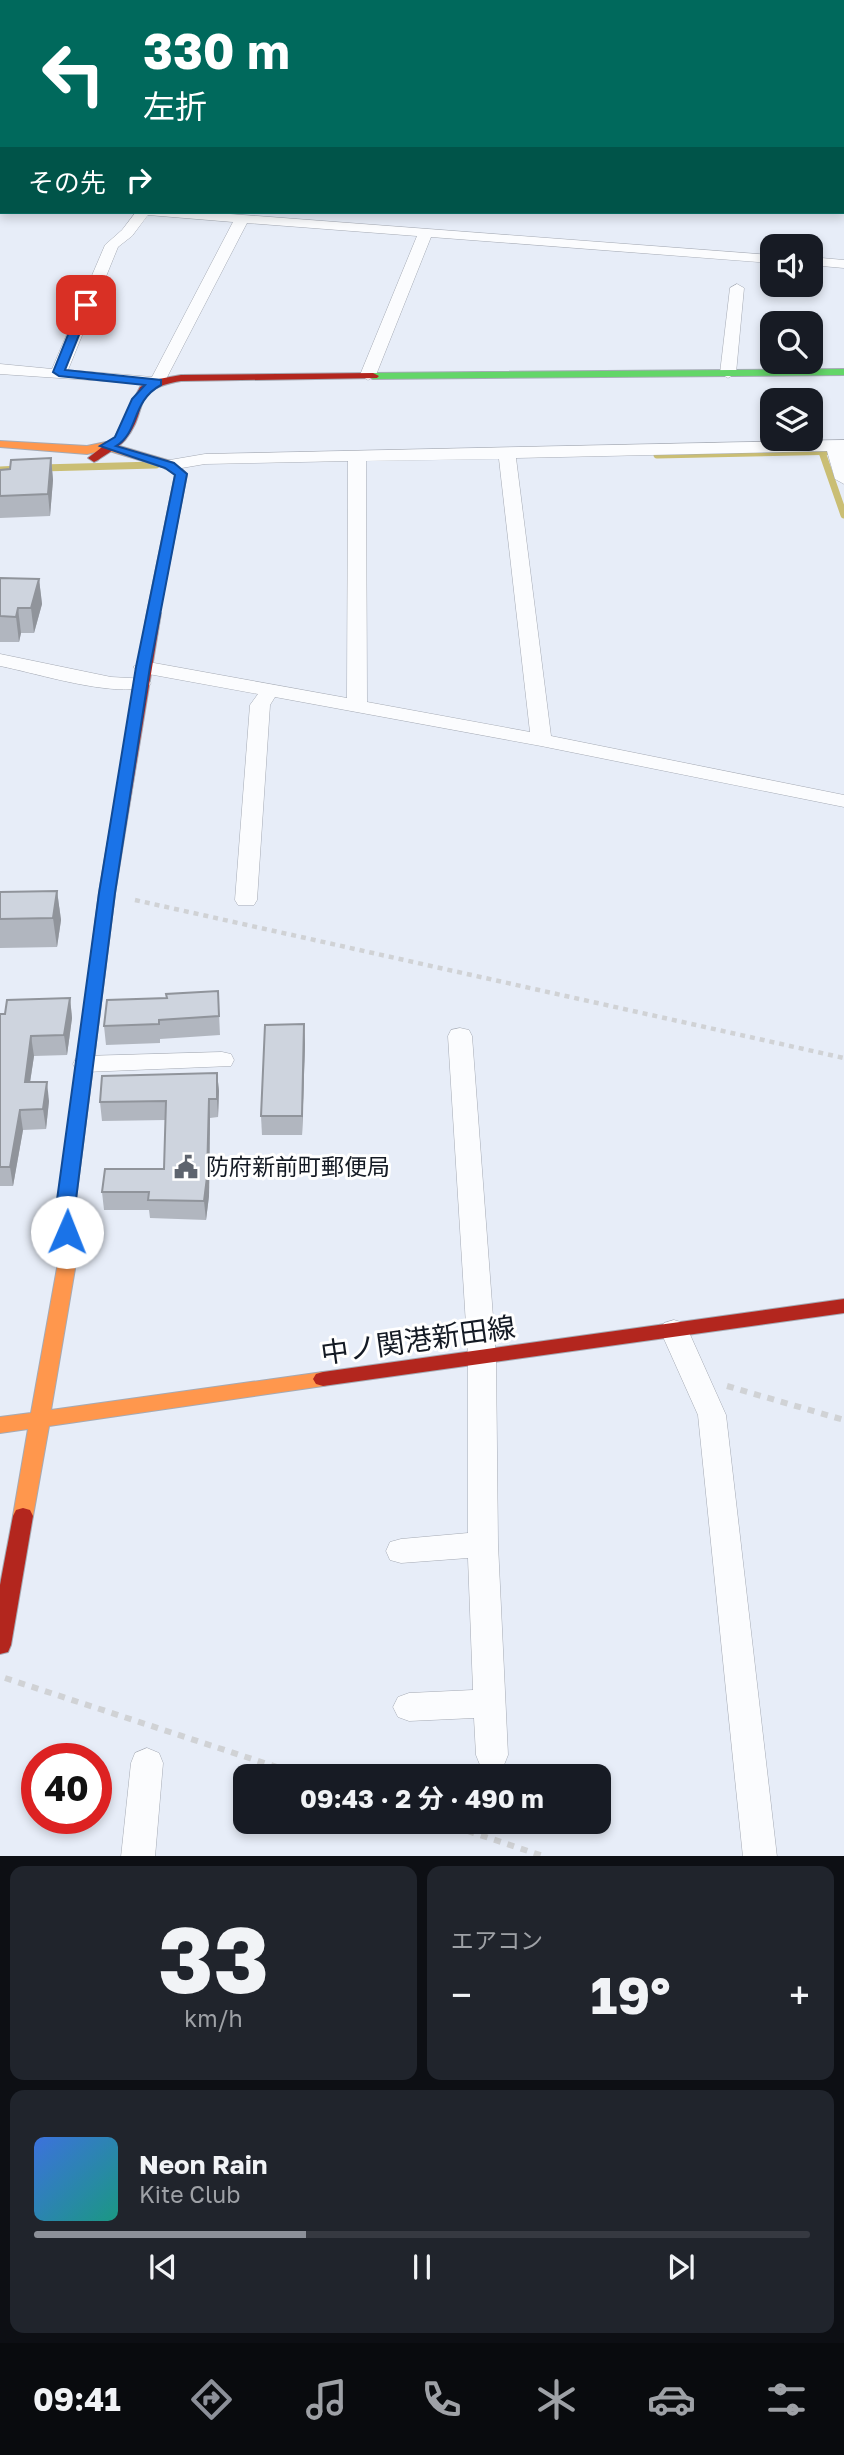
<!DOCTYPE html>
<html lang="ja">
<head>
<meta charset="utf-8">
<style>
	body { margin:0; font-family:"Golos Text","Noto Sans JP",sans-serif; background:#20242c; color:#f1f3f6; height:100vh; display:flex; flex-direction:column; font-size:26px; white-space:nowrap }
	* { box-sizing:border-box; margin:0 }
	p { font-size:23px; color:#9ea1a6 }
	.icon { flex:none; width:38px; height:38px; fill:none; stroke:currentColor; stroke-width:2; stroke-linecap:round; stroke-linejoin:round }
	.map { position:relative; height:1856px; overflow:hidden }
	.details { display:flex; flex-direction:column; gap:10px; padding:10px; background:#0d0f14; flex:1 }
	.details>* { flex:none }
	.hud { position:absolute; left:0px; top:0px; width:845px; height:214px; box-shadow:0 4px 10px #0003; background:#00695c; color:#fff; overflow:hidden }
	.buttons { position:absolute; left:760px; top:234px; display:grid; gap:14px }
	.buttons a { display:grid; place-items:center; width:63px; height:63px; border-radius:14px; background:#171b24; box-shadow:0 4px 10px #0003; font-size:35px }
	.speed { position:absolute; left:21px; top:1743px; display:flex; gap:14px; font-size:35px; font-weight:700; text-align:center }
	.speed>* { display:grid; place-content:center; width:91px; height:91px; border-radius:50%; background:#171b24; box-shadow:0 4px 10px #0003; line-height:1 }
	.speed .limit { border:10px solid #d22; background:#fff; color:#111 }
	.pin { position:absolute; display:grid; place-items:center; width:60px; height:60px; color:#fff; margin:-30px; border-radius:14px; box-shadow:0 4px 10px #0006 }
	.me { position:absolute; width:77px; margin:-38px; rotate:1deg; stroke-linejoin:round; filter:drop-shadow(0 0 5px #0008) }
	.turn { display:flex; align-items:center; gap:24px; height:147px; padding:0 28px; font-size:32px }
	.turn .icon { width:91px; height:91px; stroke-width:2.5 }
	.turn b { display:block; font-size:49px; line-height:60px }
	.then { display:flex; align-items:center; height:66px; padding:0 28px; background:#0003; gap:14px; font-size:26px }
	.big { font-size:52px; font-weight:700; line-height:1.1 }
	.details .card { flex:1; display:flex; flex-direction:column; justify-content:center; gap:10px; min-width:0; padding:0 24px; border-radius:14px; background:#20242c }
	.details .dial { align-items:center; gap:0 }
	.dial b { font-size:91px; line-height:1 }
	.song { display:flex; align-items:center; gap:21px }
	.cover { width:84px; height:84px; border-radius:10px; background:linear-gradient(135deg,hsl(220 70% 55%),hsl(170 70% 35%)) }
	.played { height:7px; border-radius:4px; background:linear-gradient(90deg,#8c9099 35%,#363941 35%) }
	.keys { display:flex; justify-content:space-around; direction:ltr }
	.heat { display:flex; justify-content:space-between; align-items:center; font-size:38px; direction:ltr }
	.details .tiles { flex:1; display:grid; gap:10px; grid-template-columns:1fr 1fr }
	.card:last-child { grid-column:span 2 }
	.trip { position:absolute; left:233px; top:1764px; width:378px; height:70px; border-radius:14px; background:#171b24; box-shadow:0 4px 10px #0003; font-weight:700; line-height:70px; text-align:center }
	.menu { display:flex; height:112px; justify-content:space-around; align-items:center; background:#090b0e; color:#9ea1a6 }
	.menu .icon { width:49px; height:49px }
	.menu .on { color:#8c9099 }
	.menu b { font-size:32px; color:#f1f3f6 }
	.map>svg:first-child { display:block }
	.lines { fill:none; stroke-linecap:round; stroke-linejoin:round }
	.stream { stroke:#cabe74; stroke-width:7 }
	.street-casing { stroke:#a5aab4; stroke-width:1 }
	.fast-casing { stroke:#a5aab4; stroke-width:2 }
	.slow-casing { stroke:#a5aab4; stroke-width:2 }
	.jam-casing { stroke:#a5aab4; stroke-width:2 }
	.path-far1 { stroke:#d0d2d5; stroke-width:4.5; stroke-dasharray:5 5; stroke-linecap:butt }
	.path { stroke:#d0d2d5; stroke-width:6; stroke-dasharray:7 7; stroke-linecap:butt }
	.street { fill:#fbfcfe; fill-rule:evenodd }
	.fast { fill:#63d668; fill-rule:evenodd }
	.slow { fill:#ff974d; fill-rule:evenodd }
	.jam { fill:#b3261e; fill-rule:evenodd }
	.wall { fill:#b1b6bf }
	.shaded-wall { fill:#90949b }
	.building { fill:#ced4de; stroke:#90949b; stroke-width:2 }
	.route { fill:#1a73e8; stroke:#114b97; stroke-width:2 }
	.labels { text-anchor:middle; stroke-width:6; stroke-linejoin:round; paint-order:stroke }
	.poi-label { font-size:23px; fill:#141a24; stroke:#fff; text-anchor:start }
	.near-street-label { font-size:28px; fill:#141a24; stroke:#fff }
</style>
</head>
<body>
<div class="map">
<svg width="844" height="1857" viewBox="0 0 844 1857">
	<rect width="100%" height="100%" fill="#e7edf8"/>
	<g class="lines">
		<g class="stream">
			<path d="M822,452L844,515"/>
			<path d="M657,455L844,451"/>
			<path d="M41,468L156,465"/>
			<path d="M0,470L20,469"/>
		</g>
		<g class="street-casing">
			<g id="street">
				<path d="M614,0H652L654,2H616Z"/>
				<rect x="0" y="196" width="2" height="9"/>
				<path d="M136,212H204L772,255V263L431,237L376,375L368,380L360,375L417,236L247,223L163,385L0,374V364L52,369L105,245L122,230ZM148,215L233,222L152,377L68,370L118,247L132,236Z"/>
				<path d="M810,257L844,260V268L810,265Z"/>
				<path d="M737,284L744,288L736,373L728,378L720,373L730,288Z"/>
				<path d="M844,440V484L835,479L827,451L516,458L551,736L844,795V807L541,746L275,697L270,705L257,900L254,905H238L235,900L250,705L258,694L143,673L133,667L143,661L347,698L348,461L205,464L170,470L164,469L161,465L164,461L205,454ZM499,459L530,732L367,702L366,461Z"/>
				<path d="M0,654L111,677L148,679L151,683L148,687C110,697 40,674 0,666Z"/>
				<path d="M460,1028L469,1030L472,1036L496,1357L498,1544L508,1755L504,1765L492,1770L480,1765L476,1755L474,1718L409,1721L398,1717L393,1707L398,1697L409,1693L473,1690L468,1558L401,1563L390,1560L386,1551L390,1542L401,1539L468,1533V1357L448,1036L451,1030Z"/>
				<path d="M222,1052L231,1054L234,1060L231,1066L85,1072L76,1070L73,1064L76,1058L85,1056Z"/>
				<path d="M674,1320L684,1323L688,1330L726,1415L777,1857H743L698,1415L660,1330L664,1323Z"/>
				<path d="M147,1748L159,1753L163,1763L155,1857H121L131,1763L135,1753Z"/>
			</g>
		</g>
		<g class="fast-casing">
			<path id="fast" d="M844,369V375L373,379L367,376L373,373Z"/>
		</g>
		<g class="slow-casing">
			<g id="slow">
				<path d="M0,441L87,446L106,442L174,462L187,474L159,616H149L147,613L175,475L166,468L106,450L87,454L0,447Z"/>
				<path d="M97,967L105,972L75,1207L77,1257L51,1410L323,1372L330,1374L333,1379L330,1384L323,1386L49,1426L33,1516L30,1522L23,1524L16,1522L13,1516L28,1429L0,1433V1417L31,1413L59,1257L57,1207L89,972Z"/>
			</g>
		</g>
		<g class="jam-casing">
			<g id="jam">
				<path d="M373,373L379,376L377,378L181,381C128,390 151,408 125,440C118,448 106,454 98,460L94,462L88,458L115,437L140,387L153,380L181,375Z"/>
				<path d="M154,609L161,613L115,893L105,972L97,977L89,972L99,893L147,613Z"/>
				<path d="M844,1299V1313L323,1386L316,1384L313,1379L316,1374L323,1372Z"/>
				<path d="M23,1508L30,1510L33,1516L11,1645L8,1652L0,1654V1585L13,1516L16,1510Z"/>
			</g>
		</g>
		<path class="path-far1" d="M135,900L844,1058"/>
		<g class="path">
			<path d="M727,1386L844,1420"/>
			<path d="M5,1678L304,1776"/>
			<path d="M441,1822L546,1857"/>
		</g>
		<use href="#street" class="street"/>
		<use href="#fast" class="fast"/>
		<use href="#slow" class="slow"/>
		<use href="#jam" class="jam"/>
	</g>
	<g class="wall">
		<path d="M51,458L53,480L50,516L0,518V470L10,469Z"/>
		<path d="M0,578L39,579L42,604L34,633H21L19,642H0Z"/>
		<path d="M57,891L61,920L57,947L0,948V892Z"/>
		<path d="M218,991L220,1035L160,1039V1043L106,1045L104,1026L167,998Z"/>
		<path d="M70,998L72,1018L67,1055L34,1056L30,1082L49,1101L46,1129L23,1130L13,1186H0V1014H5Z"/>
		<path d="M304,1024L305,1044L302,1135H262L261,1116Z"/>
		<path d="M217,1073L219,1091L218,1117L210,1118L209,1196L206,1220L150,1218L149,1210H104L102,1192L164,1169L166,1120L102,1121L100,1102Z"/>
	</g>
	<g class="shaded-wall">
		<path d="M51,458L53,480L50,516L48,494Z"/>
		<path d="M39,579L42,604L34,633L31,608Z"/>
		<path d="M18,608L21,633L19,642L16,617Z"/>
		<path d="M57,891L61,920L57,947L53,918Z"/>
		<path d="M70,998L72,1018L67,1055L64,1035Z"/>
		<path d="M304,1024L305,1044L302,1135V1116Z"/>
		<path d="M31,1036L34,1056L27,1102L25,1082Z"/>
		<path d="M217,1073L219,1091L218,1117L217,1099Z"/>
		<path d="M47,1082L49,1101L46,1129L43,1109Z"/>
		<path d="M209,1099L210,1118L209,1196L206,1220L204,1201Z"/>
		<path d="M20,1110L23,1130L13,1186L10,1167Z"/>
	</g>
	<g class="building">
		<path d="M51,458L48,494L0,496V470L10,469L11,460Z"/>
		<path d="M0,578L39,579L31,608H18L16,617L0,616Z"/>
		<path d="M57,891L53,918L0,919V892Z"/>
		<path d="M218,991L219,1016L159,1020V1024L104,1026L107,1000L167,998L166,994Z"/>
		<path d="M70,998L64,1035L31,1036L25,1082H47L43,1109L20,1110L10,1167H0V1014H5L7,1000Z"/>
		<path d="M304,1024L302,1116H261L265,1025Z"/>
		<path d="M217,1073V1099H209L207,1177L204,1201L148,1200L149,1192H102L105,1169H164L166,1101L100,1102L102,1076Z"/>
	</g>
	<path class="route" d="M86,301L91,305L65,370L161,380V385C131,401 139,433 116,446L174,463L187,474L150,667L115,893L75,1207L76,1232L73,1237H60L57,1232L56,1207L99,893L136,667L175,475L165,468L100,446L115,437L132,399L145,385L59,376L53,372L80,305Z"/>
	<defs>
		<g id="civic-bare" transform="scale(1.89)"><path d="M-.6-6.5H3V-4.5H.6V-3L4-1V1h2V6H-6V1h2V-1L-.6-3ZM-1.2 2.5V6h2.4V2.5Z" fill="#5e646e" stroke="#fff" stroke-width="2.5" paint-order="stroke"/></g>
	</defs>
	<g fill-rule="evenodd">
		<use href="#civic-bare" x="186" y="1167"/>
	</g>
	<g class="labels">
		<g class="poi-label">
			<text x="206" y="1175">防府新前町郵便局</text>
		</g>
		<g class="near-street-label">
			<text transform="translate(418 1340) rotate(-8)" y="10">中ノ関港新田線</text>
		</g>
	</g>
</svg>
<div class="buttons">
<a><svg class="icon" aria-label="sound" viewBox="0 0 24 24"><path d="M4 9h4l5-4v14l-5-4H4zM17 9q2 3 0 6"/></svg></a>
<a><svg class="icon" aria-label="search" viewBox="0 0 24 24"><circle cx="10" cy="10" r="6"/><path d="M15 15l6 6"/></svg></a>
<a><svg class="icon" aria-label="layers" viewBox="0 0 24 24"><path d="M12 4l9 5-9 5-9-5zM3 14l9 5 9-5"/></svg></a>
</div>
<div class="speed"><div class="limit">40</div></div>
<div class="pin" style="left:86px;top:305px;background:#d93025"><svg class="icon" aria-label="arrive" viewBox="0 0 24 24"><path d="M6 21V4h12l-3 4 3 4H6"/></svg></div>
<svg class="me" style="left:67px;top:1232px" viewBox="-20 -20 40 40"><circle r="19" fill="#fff"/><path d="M0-13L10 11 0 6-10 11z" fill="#1a73e8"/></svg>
<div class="trip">09:43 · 2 分 · 490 m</div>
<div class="hud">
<div class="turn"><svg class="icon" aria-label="left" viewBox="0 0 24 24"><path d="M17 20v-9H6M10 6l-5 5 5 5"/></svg><div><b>330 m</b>左折</div></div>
<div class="then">その先<svg class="icon" aria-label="right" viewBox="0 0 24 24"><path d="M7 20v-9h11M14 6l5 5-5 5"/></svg></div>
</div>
</div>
<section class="details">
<div class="tiles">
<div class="card dial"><b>33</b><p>km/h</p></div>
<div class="card"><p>エアコン</p>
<div class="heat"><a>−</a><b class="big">19°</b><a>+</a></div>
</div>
<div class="card">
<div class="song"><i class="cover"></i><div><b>Neon Rain</b><p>Kite Club</p></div></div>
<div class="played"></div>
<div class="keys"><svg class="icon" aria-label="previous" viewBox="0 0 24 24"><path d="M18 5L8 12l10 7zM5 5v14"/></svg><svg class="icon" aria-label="pause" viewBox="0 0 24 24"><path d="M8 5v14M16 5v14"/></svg><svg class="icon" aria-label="next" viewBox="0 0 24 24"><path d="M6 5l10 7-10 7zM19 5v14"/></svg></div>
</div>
</div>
</section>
<nav class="menu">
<b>09:41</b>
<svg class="icon on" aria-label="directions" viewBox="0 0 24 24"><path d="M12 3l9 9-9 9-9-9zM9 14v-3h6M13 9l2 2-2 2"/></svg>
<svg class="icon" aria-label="music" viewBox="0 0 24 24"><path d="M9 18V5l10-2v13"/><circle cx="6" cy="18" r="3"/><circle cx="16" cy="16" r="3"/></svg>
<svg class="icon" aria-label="phone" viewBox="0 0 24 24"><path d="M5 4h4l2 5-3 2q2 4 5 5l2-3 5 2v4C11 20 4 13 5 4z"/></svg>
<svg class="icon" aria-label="climate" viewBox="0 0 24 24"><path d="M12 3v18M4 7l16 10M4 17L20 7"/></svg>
<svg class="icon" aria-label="car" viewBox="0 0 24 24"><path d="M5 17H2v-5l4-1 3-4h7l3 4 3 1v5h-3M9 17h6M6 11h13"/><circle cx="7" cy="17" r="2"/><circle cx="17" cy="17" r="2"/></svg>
<svg class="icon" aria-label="filters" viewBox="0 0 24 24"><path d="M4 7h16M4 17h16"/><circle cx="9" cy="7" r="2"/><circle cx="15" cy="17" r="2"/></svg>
</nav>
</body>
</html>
